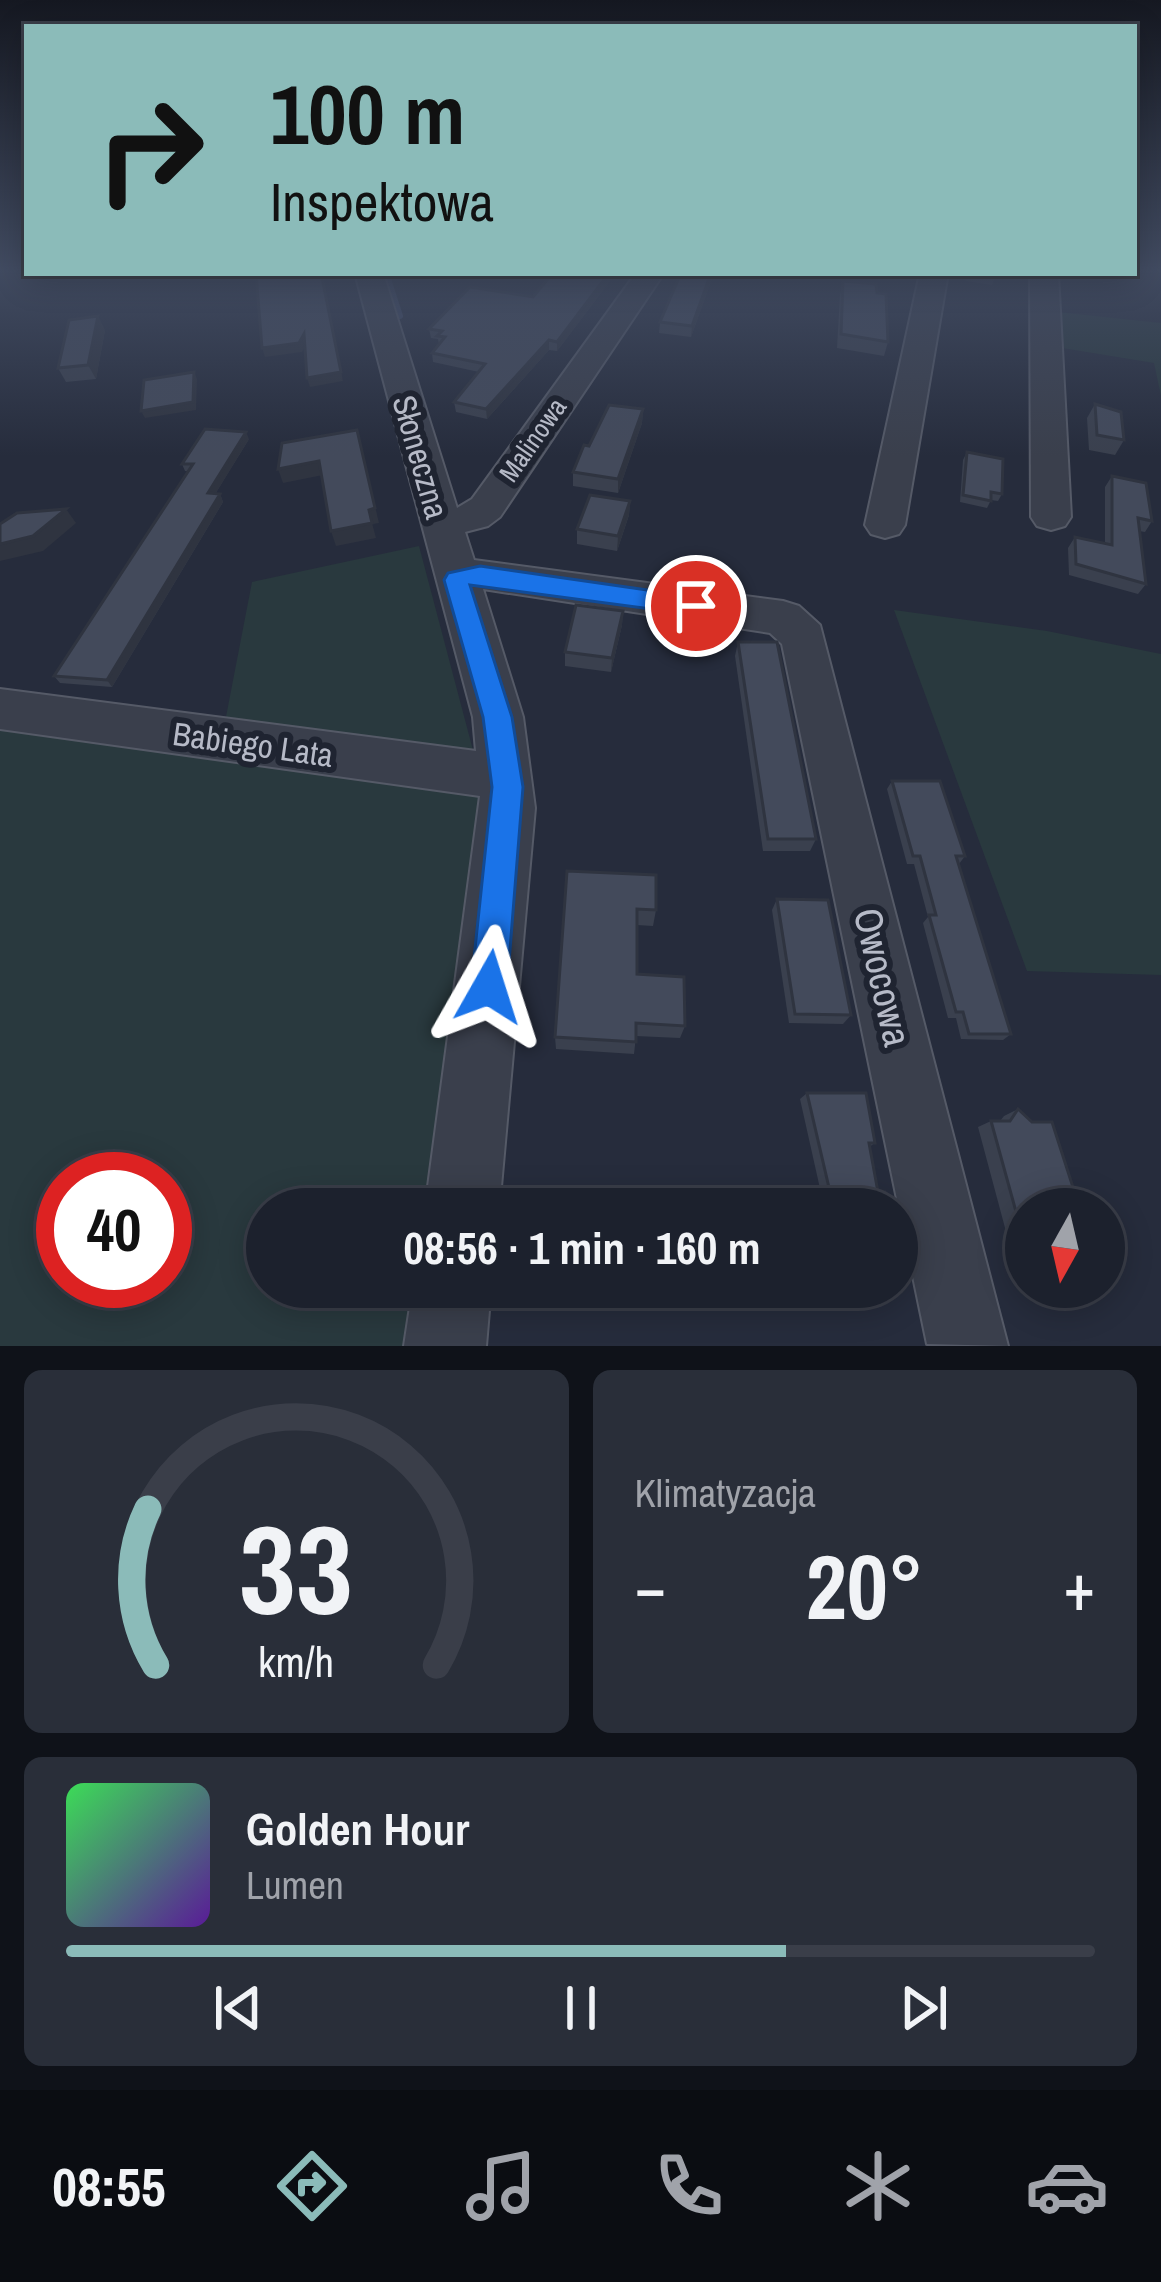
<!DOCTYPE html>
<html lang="pl">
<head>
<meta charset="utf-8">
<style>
	body { margin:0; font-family:"Archivo Narrow",sans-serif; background:#292e39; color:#f1f3f6; height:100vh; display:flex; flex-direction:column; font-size:45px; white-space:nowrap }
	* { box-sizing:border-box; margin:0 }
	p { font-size:39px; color:#a0a3aa }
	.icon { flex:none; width:66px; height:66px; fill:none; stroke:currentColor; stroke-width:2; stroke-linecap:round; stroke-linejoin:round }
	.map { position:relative; height:1346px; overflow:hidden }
	.drawer { display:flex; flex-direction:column; gap:24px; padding:24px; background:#0f1219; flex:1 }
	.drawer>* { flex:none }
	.banner { position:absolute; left:24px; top:24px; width:1113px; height:252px; border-radius:0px; box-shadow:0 6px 30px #0003,0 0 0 3px #3a3e49; background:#8bbbb9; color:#111; overflow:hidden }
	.needle { width:78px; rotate:188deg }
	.buttons { position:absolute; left:1005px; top:1188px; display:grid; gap:24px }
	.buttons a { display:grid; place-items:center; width:120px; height:120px; border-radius:50%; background:#1c212d; box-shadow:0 6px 30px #0003,0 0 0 3px #3a3e49; font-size:60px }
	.speed { position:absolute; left:36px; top:1152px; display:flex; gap:24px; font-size:60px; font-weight:700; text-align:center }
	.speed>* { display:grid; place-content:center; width:156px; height:156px; border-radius:50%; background:#1c212d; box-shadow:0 6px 30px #0003,0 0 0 3px #3a3e49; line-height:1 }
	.speed .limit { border:18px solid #d22; background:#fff; color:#111 }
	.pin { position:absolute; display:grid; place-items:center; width:102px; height:102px; color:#fff; margin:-51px; border:6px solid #fff; border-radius:50%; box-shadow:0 3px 12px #0007 }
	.me { position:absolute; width:132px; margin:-66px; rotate:6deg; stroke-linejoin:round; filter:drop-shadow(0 0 9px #0008) }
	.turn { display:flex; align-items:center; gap:42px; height:252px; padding:0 48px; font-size:54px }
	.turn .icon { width:156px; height:156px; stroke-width:2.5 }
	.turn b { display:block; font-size:84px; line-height:102px }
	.big { font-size:90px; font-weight:800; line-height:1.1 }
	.drawer .widget { flex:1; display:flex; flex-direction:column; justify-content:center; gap:18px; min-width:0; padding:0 42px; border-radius:18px; background:#292e39 }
	.drawer .dial { align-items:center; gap:0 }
	.dial svg { height:312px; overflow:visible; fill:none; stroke:#3a3e49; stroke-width:7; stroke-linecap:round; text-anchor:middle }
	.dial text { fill:#f1f3f6; stroke:none }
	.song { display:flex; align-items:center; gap:36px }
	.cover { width:144px; height:144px; border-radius:18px; background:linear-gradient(135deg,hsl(130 70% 55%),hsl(270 70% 35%)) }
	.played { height:12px; border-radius:6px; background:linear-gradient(90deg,#8bbbb9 70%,#3a3e49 70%) }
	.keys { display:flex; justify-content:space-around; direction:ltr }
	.heat { display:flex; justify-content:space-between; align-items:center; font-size:66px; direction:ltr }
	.drawer .tiles { flex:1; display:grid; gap:24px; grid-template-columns:1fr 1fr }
	.widget:last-child { grid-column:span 2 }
	.trip { position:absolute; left:246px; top:1188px; width:672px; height:120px; border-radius:60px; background:#1c212d; box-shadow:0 6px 30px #0003,0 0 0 3px #3a3e49; font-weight:800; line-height:120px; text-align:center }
	.tabs { display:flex; height:192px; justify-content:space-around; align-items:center; background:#0b0d12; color:#a0a3aa }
	.tabs .icon { width:84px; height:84px }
	.tabs .current { color:#8bbbb9 }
	.tabs b { font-size:54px; color:#f1f3f6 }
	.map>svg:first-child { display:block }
	.green { fill:#29393e; fill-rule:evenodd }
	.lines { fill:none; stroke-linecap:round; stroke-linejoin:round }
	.stream { stroke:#3d4763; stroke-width:6 }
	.minor-casing { stroke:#555a67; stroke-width:4 }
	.minor { fill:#3a3f4c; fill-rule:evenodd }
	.wall { fill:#3a404e }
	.shaded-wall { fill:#2f3440 }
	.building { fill:#434a5b; stroke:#2f3440; stroke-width:3 }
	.route { fill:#1a73e8; stroke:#114b97; stroke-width:3 }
	.labels { text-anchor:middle; stroke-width:12; stroke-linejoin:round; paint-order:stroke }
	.far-street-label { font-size:27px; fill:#b6bac7; stroke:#1f2431 }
	.street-label { font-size:33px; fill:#b6bac7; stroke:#1f2431 }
	.near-street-label { font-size:39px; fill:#b6bac7; stroke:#1f2431 }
</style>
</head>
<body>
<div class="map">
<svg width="1161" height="1346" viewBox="0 0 1161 1346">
	<rect width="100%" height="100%" fill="#262c3c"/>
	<g class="green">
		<path d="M1058,312L1161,323V396L1154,363L1062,348Z"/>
		<path d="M419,546L483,788L430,1209H267V1287H420L413,1346H0V720L219,753L252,582ZM63,1179H165V1281H63Z"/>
		<path d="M894,610L1047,631L1161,654V975L1027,971Z"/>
	</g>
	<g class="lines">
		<path class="stream" d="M386,273L400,316"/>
		<g class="minor-casing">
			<g id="minor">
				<path d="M355,273H383L457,508L472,499L636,273H664L500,517L488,526L465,532L474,560L783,601L799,606L820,625L1008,1346L927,1344L782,644L770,633L483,589L523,717L535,808L499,1209H425L480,796L0,729V689L476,751L473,717Z"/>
				<path d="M920,273H948L905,525L899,534L885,538L871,534L865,525Z"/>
				<path d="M1030,273H1058L1071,517L1065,526L1051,530L1037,526L1031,517Z"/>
				<path d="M413,1287H491L486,1346H404Z"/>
			</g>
		</g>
		<use href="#minor" class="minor"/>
	</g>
	<g class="wall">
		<path d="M553,273H613V277L557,351L549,350L487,419L456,412L454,402L479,372L433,362L432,353L439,345L438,339L431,338L429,329L533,297Z"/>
		<path d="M681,273H714L691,337L659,333L660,322Z"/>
		<path d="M964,273H1007L995,277L992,285L966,281Z"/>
		<path d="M843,281L877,293L888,342L884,356L837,348L840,295Z"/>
		<path d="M105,330L96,379L66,382L58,368Z"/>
		<path d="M1095,404L1124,440L1115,455L1089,450L1087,418Z"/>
		<path d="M643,409L642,423L618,493L573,486V472L589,446Z"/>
		<path d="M249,439L215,494H220L223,502L112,687L60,683L54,676L189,471H185L182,464Z"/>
		<path d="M967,452L1002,494L998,501L991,500L987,508L960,502L963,460Z"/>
		<path d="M1112,476L1152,521L1145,532L1139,531L1146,584L1138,594L1069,575L1068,548L1075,537L1105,544V487Z"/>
		<path d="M630,501L629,515L617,551L577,544V529Z"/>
		<path d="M623,611L622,625L611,672L565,666V652Z"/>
		<path d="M738,642L816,839L810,851H763L735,656Z"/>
		<path d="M892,781L965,856L959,864L1011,1034L1003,1040L961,1039L956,1018H948L923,923L928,917L914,864H907L887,789Z"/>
		<path d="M567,871L656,910L653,926L637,925V974L685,1026L680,1038L636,1036L634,1054L556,1049L555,1037Z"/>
		<path d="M777,899L851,1015L843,1024L789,1023L772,910Z"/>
		<path d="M807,1093L875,1143L869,1147L878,1192L889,1209H817L815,1196L821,1193L800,1099Z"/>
		<path d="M1018,1109L1026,1209V1270H1024L1015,1238L1008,1239L978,1127L991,1121H1000L1004,1116Z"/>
	</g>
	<g class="shaded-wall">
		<path d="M321,273L343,381L310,387L307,378Z"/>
		<path d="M609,273H613V277L557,351V342Z"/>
		<path d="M711,273H714L691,337L692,326Z"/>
		<path d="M98,316L105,330L96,379L88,365Z"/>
		<path d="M304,334L307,344L302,352L265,357L262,348Z"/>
		<path d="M549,340V350L487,419L486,409Z"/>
		<path d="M194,372L197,379L196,410L145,418L141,411Z"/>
		<path d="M643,409L642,423L618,493V479Z"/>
		<path d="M357,430L379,523L373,524L369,510Z"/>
		<path d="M246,432L249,439L211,501L208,493Z"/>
		<path d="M319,461L323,475L283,483L278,469Z"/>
		<path d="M220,494L223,502L112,687L107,680Z"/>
		<path d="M630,501L629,515L617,551L618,536Z"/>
		<path d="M66,509L76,523L43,551L0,561V544Z"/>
		<path d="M372,523L376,538L336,546L331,531Z"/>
		<path d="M623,611L622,625L611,672L612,658Z"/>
	</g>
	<g class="building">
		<path d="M256,273H321L341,372L307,378L304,334L299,343L262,348Z"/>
		<path d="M553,273H609L557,342L549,340L486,409L454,402L485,364L432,353L445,337L437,336L442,331L429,329L470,287L533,297Z"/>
		<path d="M681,273H711L692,326L660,322Z"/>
		<path d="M843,281L876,284L877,293L886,294L888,342L841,334Z"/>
		<path d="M98,316L88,365L58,368L69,320Z"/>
		<path d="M194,372L193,402L141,411L144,380Z"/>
		<path d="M1095,404L1121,412L1124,440L1097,435Z"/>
		<path d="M609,405L643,409L618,479L573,472L584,445L589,446Z"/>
		<path d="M205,429L246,432L208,493L220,494L107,680L54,676L193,464H182Z"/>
		<path d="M357,430L375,508L369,510L372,523L331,531L319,461L278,469L282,443Z"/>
		<path d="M967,452L1003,459L1002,494L991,492V501L963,495Z"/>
		<path d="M1112,476L1146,483L1152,521L1138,518L1146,584L1076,564L1075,537L1112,545Z"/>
		<path d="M590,495L630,501L618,536L577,529Z"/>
		<path d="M66,509L33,536L0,544V524L17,513Z"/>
		<path d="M576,605L623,611L612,658L565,652Z"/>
		<path d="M738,642H777L816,839H768Z"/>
		<path d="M892,781H940L965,856H956L1011,1034H969L963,1012H956L929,915H936L920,856H913Z"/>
		<path d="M567,871L656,875V910L637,909V974L684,977L685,1026L636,1023V1042L555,1037Z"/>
		<path d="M777,899L828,900L851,1015L795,1014Z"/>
		<path d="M807,1093H866L875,1143H869L878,1192H885L889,1209H826L823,1192H830Z"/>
		<path d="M1018,1109L1032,1122H1052L1080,1209H1026V1236L1023,1237L991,1121H1010Z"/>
	</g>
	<linearGradient id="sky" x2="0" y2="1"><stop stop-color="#151821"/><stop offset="0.59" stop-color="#414b61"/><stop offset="1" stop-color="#414b61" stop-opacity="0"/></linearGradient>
	<rect width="1161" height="456" fill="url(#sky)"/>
	<path class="route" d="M480,566L696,597L709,606L696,615L470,585L512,717L523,787L507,987L502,1000L489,1005L476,1000L471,987L492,787L483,717L444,580L448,573Z"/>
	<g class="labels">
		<g class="far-street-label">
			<text transform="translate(533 440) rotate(-55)" y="9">Malinowa</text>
		</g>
		<g class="street-label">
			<text transform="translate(421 457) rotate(74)" y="12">Słoneczna</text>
			<text transform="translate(253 744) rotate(8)" y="12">Babiego Lata</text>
		</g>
		<g class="near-street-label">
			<text transform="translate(883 977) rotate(77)" y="14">Owocowa</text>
		</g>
	</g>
</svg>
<div class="buttons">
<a><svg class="needle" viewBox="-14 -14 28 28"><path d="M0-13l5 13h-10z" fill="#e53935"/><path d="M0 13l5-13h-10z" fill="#a0a3aa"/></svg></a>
</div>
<div class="speed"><div class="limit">40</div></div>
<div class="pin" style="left:696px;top:606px;background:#d93025"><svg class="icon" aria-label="arrive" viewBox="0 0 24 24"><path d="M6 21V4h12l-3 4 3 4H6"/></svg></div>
<svg class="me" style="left:489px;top:987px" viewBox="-20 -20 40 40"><path d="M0-17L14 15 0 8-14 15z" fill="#1a73e8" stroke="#fff" stroke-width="4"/></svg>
<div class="trip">08:56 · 1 min · 160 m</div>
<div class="banner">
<div class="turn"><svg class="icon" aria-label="right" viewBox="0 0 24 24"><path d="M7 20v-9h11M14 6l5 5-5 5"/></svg><div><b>100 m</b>Inspektowa</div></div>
</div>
</div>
<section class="drawer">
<div class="tiles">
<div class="widget dial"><svg viewBox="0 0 100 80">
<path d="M14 69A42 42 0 1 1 86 69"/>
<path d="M14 69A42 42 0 0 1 12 29" stroke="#8bbbb9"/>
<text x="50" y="56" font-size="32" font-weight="700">33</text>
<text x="50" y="72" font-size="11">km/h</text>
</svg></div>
<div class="widget"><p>Klimatyzacja</p>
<div class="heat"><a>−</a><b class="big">20°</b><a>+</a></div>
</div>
<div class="widget">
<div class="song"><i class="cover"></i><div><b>Golden Hour</b><p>Lumen</p></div></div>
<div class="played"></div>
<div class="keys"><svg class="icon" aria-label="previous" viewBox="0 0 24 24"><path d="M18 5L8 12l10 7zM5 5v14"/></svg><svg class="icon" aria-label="pause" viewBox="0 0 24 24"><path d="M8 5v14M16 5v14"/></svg><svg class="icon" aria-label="next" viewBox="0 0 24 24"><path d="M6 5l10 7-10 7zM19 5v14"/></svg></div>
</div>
</div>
</section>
<nav class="tabs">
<b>08:55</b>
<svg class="icon current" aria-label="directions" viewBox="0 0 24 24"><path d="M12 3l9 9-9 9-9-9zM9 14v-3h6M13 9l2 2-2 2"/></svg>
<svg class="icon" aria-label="music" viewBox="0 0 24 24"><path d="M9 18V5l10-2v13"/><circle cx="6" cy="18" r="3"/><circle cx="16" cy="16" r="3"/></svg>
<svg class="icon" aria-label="phone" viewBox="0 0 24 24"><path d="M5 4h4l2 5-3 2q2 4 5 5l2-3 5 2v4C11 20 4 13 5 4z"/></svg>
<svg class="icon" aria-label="climate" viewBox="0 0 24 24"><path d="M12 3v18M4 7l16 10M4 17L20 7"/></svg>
<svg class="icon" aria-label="car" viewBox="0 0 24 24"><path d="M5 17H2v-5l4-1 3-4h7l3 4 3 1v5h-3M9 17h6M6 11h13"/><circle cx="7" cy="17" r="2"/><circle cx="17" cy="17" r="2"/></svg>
</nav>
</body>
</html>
